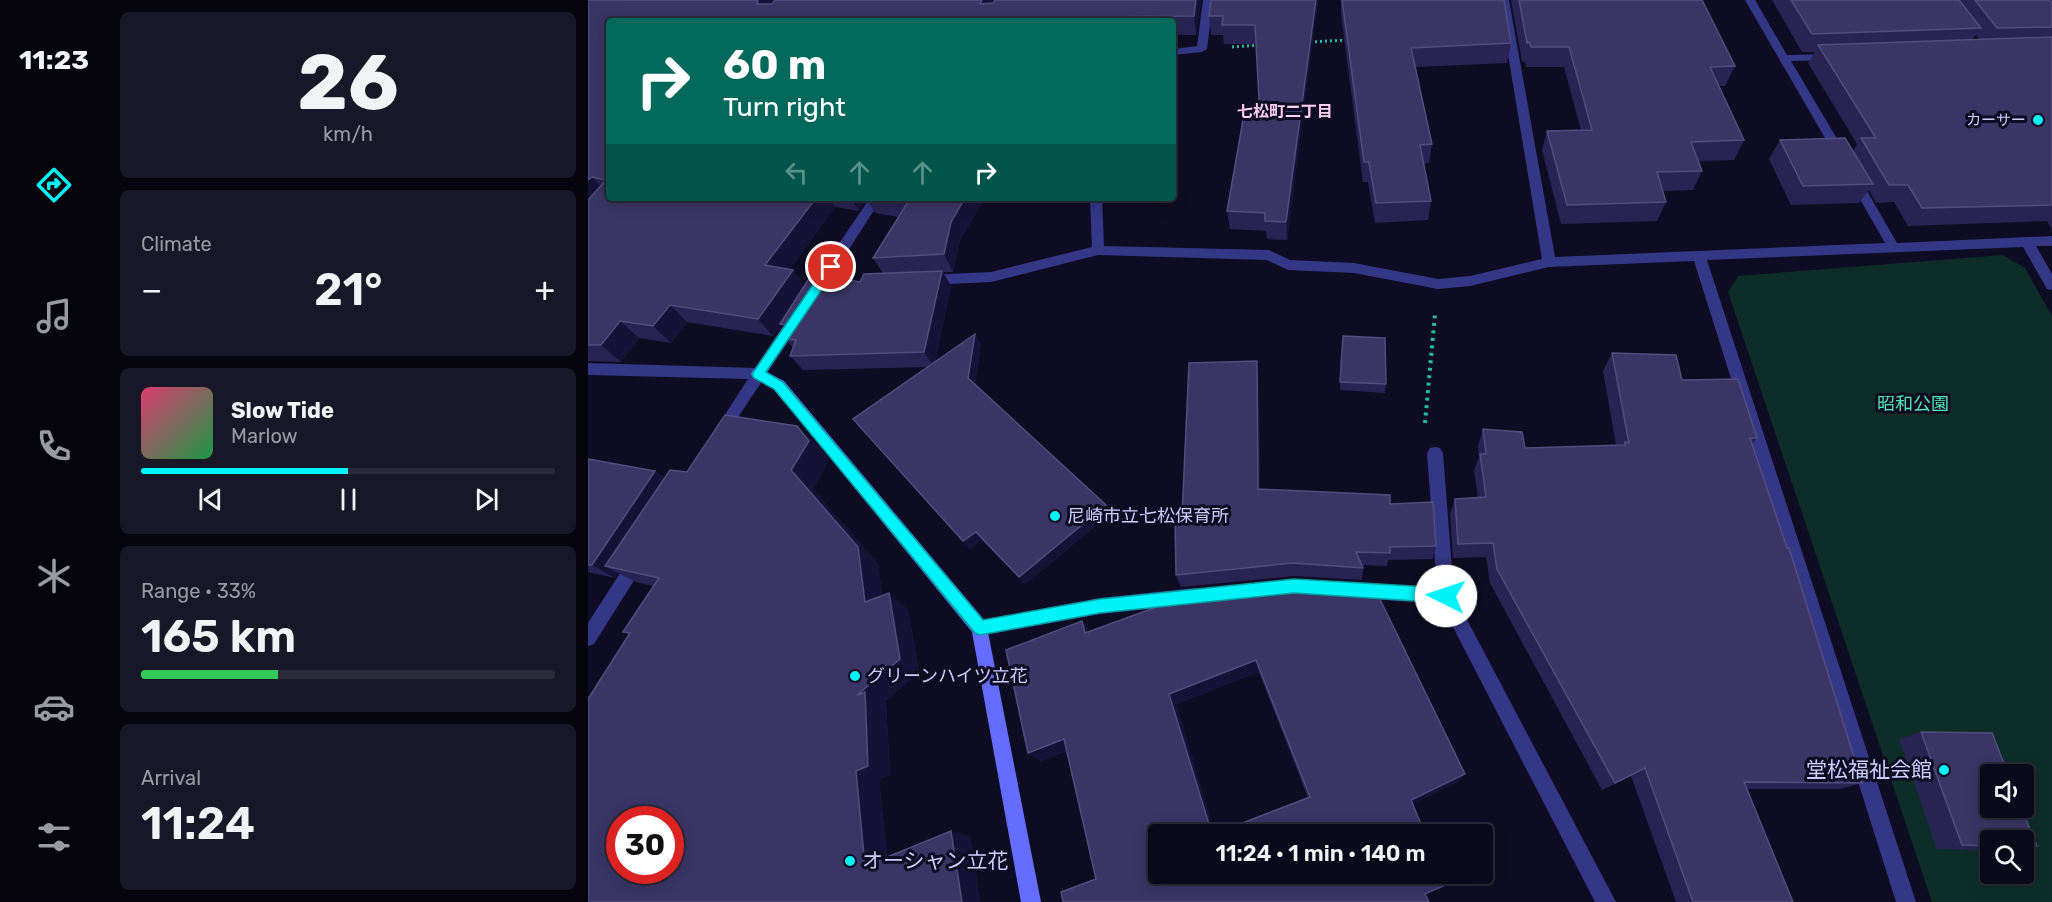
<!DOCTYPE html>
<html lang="en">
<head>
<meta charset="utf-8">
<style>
	body { margin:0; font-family:Rubik,"Noto Sans JP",sans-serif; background:#181727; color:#f1f3f6; height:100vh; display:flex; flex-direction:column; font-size:22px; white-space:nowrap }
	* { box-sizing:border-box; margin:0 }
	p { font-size:20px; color:#999aa2 }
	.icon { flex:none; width:33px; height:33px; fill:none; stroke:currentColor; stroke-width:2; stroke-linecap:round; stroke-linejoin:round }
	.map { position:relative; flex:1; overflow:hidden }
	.drawer { display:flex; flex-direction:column; gap:12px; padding:12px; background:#06050e; width:480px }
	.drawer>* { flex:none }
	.top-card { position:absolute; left:18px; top:18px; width:570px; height:183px; border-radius:6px; box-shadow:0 3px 15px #0003,0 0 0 2px #2a2a39; background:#00695c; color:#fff; overflow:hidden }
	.controls { position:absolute; left:1392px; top:764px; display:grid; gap:12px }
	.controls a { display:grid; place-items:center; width:54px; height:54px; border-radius:6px; background:#0a091a; box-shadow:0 3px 15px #0003,0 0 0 2px #2a2a39; font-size:30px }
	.speed { position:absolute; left:18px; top:806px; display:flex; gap:12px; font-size:30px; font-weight:700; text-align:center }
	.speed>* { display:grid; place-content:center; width:78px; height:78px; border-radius:50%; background:#0a091a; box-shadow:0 3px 15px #0003,0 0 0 2px #2a2a39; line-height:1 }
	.speed .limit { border:9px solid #d22; background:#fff; color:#111 }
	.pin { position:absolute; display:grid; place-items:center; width:51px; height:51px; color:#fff; margin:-26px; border:3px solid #fff; border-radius:50%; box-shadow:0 2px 6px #0007 }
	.me { position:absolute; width:66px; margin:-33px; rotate:274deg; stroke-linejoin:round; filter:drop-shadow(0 0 4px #0008) }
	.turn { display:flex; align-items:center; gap:21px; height:126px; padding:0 18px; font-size:27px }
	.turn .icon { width:78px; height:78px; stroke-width:2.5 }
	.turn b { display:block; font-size:42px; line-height:51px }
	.lanes { display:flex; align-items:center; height:57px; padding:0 18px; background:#0003; justify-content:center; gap:30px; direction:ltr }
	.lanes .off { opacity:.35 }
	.big { font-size:45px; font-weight:600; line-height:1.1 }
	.drawer .widget { flex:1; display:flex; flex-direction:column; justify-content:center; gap:9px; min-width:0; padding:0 21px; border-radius:9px; background:#181727 }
	.drawer .dial { align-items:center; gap:0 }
	.dial b { font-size:78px; line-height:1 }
	.song { display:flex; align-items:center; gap:18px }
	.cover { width:72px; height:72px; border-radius:9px; background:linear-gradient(135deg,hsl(340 70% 55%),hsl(140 70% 35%)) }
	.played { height:6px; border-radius:3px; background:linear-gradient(90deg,#00f3f8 50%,#2a2a39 50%) }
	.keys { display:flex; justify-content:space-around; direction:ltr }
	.heat { display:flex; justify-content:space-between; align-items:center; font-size:33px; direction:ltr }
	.charge { height:9px; border-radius:4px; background:linear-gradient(90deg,#34c759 33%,#2a2a39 0) }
	.trip { position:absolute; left:560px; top:824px; width:345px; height:60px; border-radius:6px; background:#0a091a; box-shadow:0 3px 15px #0003,0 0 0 2px #2a2a39; font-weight:600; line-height:60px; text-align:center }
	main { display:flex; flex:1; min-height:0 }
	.tabs { display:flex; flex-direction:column; width:108px; justify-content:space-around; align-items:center; background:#04040a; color:#999aa2 }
	.tabs .icon { width:42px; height:42px }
	.tabs .selected { color:#00f3f8 }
	.tabs b { font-size:27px; color:#f1f3f6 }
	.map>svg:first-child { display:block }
	.green { fill:#0e2d29; fill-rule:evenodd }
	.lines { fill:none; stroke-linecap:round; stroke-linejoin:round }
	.path-far1 { stroke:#24bba6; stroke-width:3; stroke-dasharray:2 3; stroke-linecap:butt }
	.path { stroke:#24bba6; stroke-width:4; stroke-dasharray:3 4.5; stroke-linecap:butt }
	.street { fill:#333785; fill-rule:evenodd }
	.secondary { fill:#646dff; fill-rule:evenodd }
	.wall { fill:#282352; fill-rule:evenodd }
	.shaded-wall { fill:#161237 }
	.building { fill:#3a3565; stroke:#514d7d; stroke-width:1.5; fill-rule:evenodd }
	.route { fill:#00f3f8; stroke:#009ea1; stroke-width:1.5 }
	.poi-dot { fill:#00f3f8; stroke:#0e0c22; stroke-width:2 }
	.labels { text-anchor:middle; stroke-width:6; stroke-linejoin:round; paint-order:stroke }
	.far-poi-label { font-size:15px; fill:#cecdff; stroke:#0e0c22; text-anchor:end }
	.far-neighbourhood-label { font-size:16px; font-weight:bold; fill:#ffcff1; stroke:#0e0c22 }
	.park-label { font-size:18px; fill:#50e8b5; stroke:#0e0c22 }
	.poi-label { font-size:18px; fill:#cecdff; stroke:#0e0c22; text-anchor:start }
	.near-poi-label { font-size:21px; fill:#cecdff; stroke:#0e0c22; text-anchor:end }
</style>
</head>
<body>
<main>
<nav class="tabs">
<b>11:23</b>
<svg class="icon selected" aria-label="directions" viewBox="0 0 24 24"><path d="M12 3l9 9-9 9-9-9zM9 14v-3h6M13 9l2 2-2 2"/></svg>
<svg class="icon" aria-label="music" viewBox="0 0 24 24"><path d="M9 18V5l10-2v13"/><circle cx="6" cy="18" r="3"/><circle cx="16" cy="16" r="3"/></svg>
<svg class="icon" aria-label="phone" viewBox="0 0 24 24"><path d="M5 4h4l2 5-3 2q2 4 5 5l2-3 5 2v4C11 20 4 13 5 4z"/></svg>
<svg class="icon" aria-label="climate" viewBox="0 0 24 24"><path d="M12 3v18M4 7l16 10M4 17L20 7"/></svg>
<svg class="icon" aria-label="car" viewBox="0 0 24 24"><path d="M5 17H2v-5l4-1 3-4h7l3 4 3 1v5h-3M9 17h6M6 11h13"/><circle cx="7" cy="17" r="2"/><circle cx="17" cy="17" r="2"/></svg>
<svg class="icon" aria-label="filters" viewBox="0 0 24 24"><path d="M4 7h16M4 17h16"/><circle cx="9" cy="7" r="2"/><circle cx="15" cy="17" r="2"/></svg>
</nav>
<section class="drawer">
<div class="widget dial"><b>26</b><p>km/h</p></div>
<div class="widget"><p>Climate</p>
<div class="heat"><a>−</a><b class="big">21°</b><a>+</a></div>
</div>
<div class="widget">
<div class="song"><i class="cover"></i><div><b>Slow Tide</b><p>Marlow</p></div></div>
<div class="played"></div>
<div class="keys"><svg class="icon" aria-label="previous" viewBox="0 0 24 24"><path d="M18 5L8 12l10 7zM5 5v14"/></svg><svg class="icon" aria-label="pause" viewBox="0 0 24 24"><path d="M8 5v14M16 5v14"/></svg><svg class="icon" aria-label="next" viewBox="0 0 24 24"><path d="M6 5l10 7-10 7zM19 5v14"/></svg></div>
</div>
<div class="widget"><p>Range · 33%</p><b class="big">165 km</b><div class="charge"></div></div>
<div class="widget"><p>Arrival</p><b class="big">11:24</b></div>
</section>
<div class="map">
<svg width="1464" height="902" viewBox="0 0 1464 902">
	<rect width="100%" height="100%" fill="#0e0c22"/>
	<path class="green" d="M1415,255L1437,268L1464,316V902H1344L1140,292L1150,276ZM1402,774H1436V807H1402ZM1402,840H1436V873H1402Z"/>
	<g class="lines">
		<g class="path-far1">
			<path d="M722,42L760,40"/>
			<path d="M644,47L673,45"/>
		</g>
		<path class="path" d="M837,423L847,314"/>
		<g class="street">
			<path d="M615,0H625L619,49L614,52L585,55V49L609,46Z"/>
			<path d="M911,0H921L967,257L1297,243L1261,180L1267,176L1271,177L1309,243L1464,236V246H1448L1464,274V290L1459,289L1435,247L1119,260L1328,902H1308L1106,261L961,267L882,286L850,289L766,273L700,270L679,260L510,255L403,282L338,285L331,280L338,275L403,272L504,247L502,198H514L516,246L681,250L702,260L766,263L850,279L882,276L954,259Z"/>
			<path d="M1157,0H1167L1199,55L1242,54L1247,57L1242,60L1203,61L1258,154L1256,157H1248Z"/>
			<path d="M282,198H294L230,297H220L218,293L220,289Z"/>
			<path d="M210,310L217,315L215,319L137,437L132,439L127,437L125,433L160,379L0,375V363L167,368L205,311Z"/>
			<path d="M847,447L852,448L855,453L866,595L1028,902H1007L853,604L769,598L763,596L761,590L763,584L769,582L849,588L839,453L842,448Z"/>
			<path d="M49,553L55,556L57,561L55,566L6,644L0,646V623L43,556Z"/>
			<path d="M607,588L613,590L615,596L613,602L607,604L512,614L392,636L386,634L384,628L386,622L392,620L512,598Z"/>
		</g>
		<path class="secondary" d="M170,368L196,381L398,622L453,902H433L384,632L186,389L165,378L163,374L165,370Z"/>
	</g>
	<g class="wall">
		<path d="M0,0H613L608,35H585V21H21V198H397L372,240L365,272H355L363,286L347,362L393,344L387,385L518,505L522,514L437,584L394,540L382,549L265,419L340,367L215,370L202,356L205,348L198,339L201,334L193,325L185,336L99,322L83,343L51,338L33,362L0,361ZM279,200L287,213L310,217L285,258L295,273L272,282L217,285L202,269L247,207L271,211Z"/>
		<path d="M623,0H730L699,240L679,239L678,231L642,229L639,211L672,118L668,44H636L635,35H623L621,16Z"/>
		<path d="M753,0H916L923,43L919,63L828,67L844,144L841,163L835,164L843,201L840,220L787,223L780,182H775L753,15Z"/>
		<path d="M923,0H1114L1147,66L1137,86H1131L1156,140L1146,160L1110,161L1114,171L1105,190L1075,191L1078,202L1069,221L973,224L954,150L959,131L993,130L976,67H938L937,62H934Z"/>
		<path d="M1184,0H1464V229L1459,221L1320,226L1306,202L1288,203L1281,190L1271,203L1203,205L1181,159L1192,140L1265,151L1269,144L1220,63L1227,52H1214ZM1388,35L1391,39H1384Z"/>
		<path d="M755,336L798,384L797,393L752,390Z"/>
		<path d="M1024,353L1094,380L1169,438L1164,444L1274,783L1252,789H1158L1205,902H1088L1043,776L1014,790L902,583L898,557L865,558L862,514L867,499L890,498L886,471L891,457L890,446L895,429L937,448L1028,445L1015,371Z"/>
		<path d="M671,377L672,490L802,504L848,546L845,559L800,560L799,566L774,565L775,568L774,580L706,576L593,587L588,575L594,516Z"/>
		<path d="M230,446L241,460L225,489L290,564L294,596L320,609L331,672L296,702L298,703L302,775L291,779L299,857L382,836L392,902H0L41,634L35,632L65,586L48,582L30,573L27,578L0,572V459L77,477Z"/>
		<path d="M588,600L877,774L870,782L824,804L508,879L479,751L453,761L440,753L494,621L502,632ZM671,672L720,798L627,834L588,704Z"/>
		<path d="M1333,732L1449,846L1436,848V840H1402V850L1349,849L1311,739Z"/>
	</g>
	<g class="shaded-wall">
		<path d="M170,0H199L180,19L169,4Z"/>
		<path d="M394,0H411L399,21L392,4Z"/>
		<path d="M608,0H613L608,35L606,16Z"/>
		<path d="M728,0H730L699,240L698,222Z"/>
		<path d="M4,177L21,195L0,216V180Z"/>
		<path d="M228,198H241L247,207L192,283L177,265Z"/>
		<path d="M262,198H277L279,200L271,211Z"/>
		<path d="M377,198H397L372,240L365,272L356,254L363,222Z"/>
		<path d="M205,270L219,287L192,324L193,325L185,336L170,319Z"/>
		<path d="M354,271L363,286L346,367L336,352Z"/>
		<path d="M82,305L99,322L83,343L65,326Z"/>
		<path d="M32,321L51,338L33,362L13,345Z"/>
		<path d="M387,334L393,344L387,388L380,378Z"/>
		<path d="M669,361L671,377L672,504L670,489Z"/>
		<path d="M209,426L230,446L241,460L225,489L290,564L297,617L277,602L203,470Z"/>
		<path d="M67,471L87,485L17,566L30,573L27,578L4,565Z"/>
		<path d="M518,505L522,514L437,584L431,577Z"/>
		<path d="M388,532L394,540L382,549L375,541Z"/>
		<path d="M301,593L320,609L331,672L296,702L298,703L302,775L291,779L300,870L277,866L268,771L269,695Z"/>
		<path d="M494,621L504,634L497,633Z"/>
		<path d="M668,660L671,672L588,704L627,834H624L581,694Z"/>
		<path d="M476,739L487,747L453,761L440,753Z"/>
		<path d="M877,774L870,782L819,806L823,800Z"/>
		<path d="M363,831L382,836L392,902H374Z"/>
	</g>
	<g class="building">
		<path d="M0,0H170L169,4H184L187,0H394L392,4L405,3L407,0H608L606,16L497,17V21H21V198H228L177,265L205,270L170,319L82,305L65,326L32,321L13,345H0V200L18,180L4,177L0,180Z"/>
		<path d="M623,0H728L698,222L677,221V213L639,211L655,120L672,118L667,25H634L635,16H621Z"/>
		<path d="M754,0H916L923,43L823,48L844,144L832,145L843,201L788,203L781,162H776Z"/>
		<path d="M931,0H1114L1147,66L1122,67L1156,140L1103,142L1114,171L1069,172L1078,202L979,205L959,131L1004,130L981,47H943L941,42L939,43Z"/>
		<path d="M1203,0H1371L1393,28L1224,34Z"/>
		<path d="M1387,0H1461L1464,3V27L1409,28Z"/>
		<path d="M1464,37V205L1334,208L1320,185H1301L1273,138H1288L1230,45Z"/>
		<path d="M1257,138L1285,184L1215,186L1192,140Z"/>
		<path d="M295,198H377L363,222L356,254L285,258L320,202Z"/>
		<path d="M354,271L336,352L202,356L208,340L198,339L207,326L192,324L222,277L236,276L272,282L276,274Z"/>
		<path d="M387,334L380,378L518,505L431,577L388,532L375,541L265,419Z"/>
		<path d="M755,336L797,338L798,384L752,382Z"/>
		<path d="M1024,353L1088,355L1094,380L1150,379L1169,438H1162L1199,548H1201L1274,783L1156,782L1205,902H1105L1057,768L1027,783L909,569L905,543L870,544L867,499L898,497L892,454H898L895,429L934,432L937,448L1037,445V442L1041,443Z"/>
		<path d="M669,361L670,489L802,495V504L845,502L848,546L802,547V553L768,552L775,568L705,563L588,575L587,516H594L601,363Z"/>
		<path d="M137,415L209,426L221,441L203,470L270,547L277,602L301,593L312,659L269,695L277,692L280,766L268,771L277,866L363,831L374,902H0V699L42,633L35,632L71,578L17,566L82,470L99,472ZM32,819H82V870H32Z"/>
		<path d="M0,459L67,471L4,565H0Z"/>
		<path d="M705,582L786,587L877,774L823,800L837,834H626L722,797L668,660L581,694L624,834H570V873H852L857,885L837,894L841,902H475L473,892L508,879L476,739L440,753L418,650L494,621L497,633L588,600V594Z"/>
		<path d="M1333,732L1404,733L1420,774H1402V807H1433L1449,846H1436V840H1402V846L1374,845Z"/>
	</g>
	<path class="route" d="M243,263L249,267L247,270L178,372L195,382L395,620L512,599L706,579L858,588L863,591L866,596L863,601L858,603L706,593L512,613L392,635L387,633L186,389L166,378L164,374L239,264Z"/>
	<g class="poi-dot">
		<circle cx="1450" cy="120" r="6"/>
		<circle cx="467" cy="516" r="6"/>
		<circle cx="267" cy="676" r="6"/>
		<circle cx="1356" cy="770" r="6"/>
		<circle cx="262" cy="861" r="6"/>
	</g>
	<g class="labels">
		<g class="far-poi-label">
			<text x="1438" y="125">カーサー</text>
		</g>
		<g class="far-neighbourhood-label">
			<text x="697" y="117">七松町二丁目</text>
		</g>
		<g class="park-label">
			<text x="1325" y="410">昭和公園</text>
		</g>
		<g class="poi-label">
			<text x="479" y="522">尼崎市立七松保育所</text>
			<text x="279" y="682">グリーンハイツ立花</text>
		</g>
		<g class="near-poi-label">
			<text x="1344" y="777">堂松福祉会館</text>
			<text x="274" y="868" text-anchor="start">オーシャン立花</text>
		</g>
	</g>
</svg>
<div class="controls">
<a><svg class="icon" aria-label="sound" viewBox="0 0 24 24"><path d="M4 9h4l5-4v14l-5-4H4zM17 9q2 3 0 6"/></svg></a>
<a><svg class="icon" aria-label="search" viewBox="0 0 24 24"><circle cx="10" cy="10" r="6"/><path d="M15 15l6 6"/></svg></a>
</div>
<div class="speed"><div class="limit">30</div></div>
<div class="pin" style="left:243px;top:267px;background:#d93025"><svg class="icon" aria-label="arrive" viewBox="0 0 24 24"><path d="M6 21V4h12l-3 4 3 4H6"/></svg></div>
<svg class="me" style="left:858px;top:596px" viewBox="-20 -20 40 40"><circle r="19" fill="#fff"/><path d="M0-13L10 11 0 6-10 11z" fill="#00f3f8"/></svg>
<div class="trip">11:24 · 1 min · 140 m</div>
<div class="top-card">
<div class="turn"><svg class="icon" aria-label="right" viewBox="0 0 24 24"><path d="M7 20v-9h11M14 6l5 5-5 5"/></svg><div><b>60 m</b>Turn right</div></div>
<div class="lanes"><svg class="icon off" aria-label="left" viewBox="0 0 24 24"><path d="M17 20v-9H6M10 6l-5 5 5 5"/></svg><svg class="icon off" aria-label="ahead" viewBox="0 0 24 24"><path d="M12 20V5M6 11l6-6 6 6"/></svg><svg class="icon off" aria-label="ahead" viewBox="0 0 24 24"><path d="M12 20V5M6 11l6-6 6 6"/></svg><svg class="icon" aria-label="right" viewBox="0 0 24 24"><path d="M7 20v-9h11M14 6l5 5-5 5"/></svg></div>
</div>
</div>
</main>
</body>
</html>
